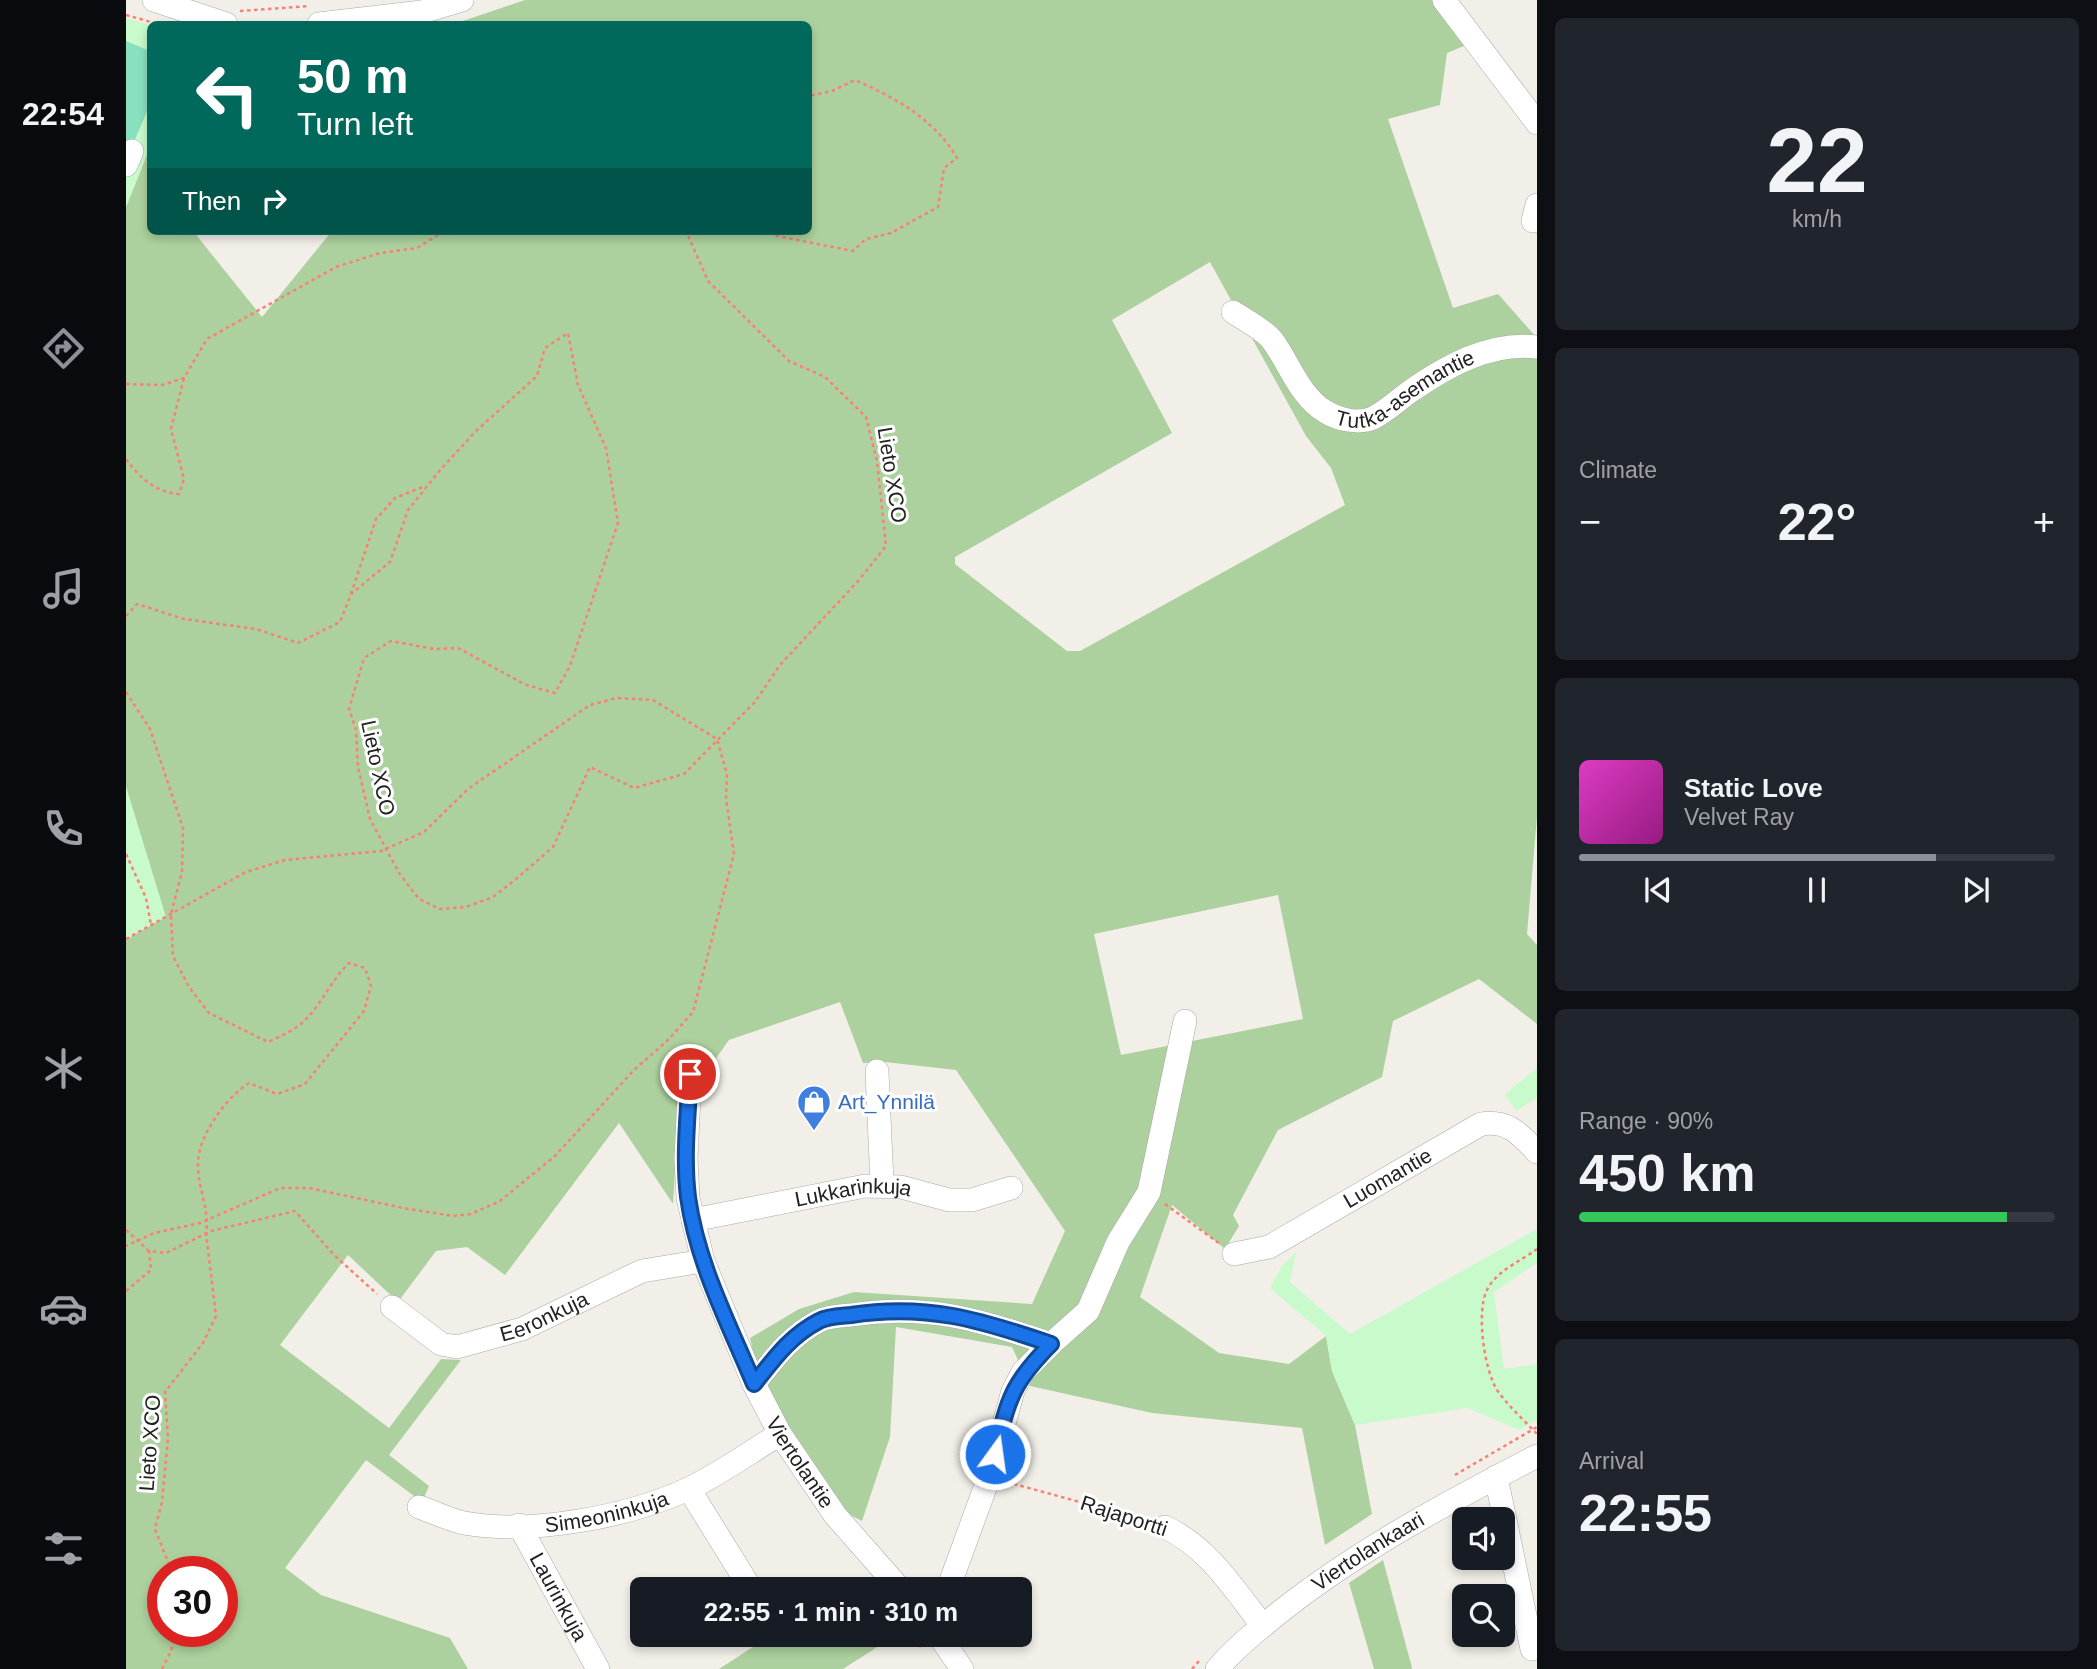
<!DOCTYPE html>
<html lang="en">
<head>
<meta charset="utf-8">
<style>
	body { margin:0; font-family:Helvetica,sans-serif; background:#20242c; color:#f1f3f6; height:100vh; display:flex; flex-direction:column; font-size:26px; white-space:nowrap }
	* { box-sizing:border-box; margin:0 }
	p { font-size:23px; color:#9ea1a6 }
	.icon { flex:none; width:38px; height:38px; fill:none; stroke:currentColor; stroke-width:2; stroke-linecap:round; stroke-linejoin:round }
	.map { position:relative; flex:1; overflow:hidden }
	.details { display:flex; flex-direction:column; gap:18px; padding:18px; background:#0d0f14; width:560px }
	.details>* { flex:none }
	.guide { position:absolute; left:21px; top:21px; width:665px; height:214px; border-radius:10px; box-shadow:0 4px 10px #0003; background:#00695c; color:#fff; overflow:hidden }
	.tools { position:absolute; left:1326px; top:1507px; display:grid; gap:14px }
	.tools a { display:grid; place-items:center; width:63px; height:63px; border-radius:10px; background:#171b24; box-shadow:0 4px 10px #0003; font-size:35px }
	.speed { position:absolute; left:21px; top:1556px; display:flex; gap:14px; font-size:35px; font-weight:700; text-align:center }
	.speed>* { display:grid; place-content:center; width:91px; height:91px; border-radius:50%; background:#171b24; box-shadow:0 4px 10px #0003; line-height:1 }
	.speed .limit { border:10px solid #d22; background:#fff; color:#111 }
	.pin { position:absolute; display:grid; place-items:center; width:60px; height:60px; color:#fff; margin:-30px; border:4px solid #fff; border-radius:50%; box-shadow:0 2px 7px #0007 }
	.me { position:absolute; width:77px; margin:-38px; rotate:14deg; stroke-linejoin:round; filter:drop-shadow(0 0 5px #0008) }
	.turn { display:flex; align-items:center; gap:24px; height:147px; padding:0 35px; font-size:32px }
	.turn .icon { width:91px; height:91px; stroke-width:2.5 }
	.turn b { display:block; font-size:49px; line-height:60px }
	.then { display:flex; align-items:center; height:66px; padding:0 35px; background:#0003; gap:14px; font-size:26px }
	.big { font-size:52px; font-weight:700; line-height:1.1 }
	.details .card { flex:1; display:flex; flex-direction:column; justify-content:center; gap:10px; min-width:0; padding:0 24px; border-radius:10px; background:#20242c }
	.details .dial { align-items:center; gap:0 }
	.dial b { font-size:91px; line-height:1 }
	.song { display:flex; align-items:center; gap:21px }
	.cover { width:84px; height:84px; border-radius:10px; background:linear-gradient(135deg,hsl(310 70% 55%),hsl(310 70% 35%)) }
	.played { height:7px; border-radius:4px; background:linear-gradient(90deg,#8c9099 75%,#363941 75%) }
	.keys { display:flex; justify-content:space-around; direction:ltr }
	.heat { display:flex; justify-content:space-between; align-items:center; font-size:38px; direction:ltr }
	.charge { height:10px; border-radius:5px; background:linear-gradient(90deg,#34c759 90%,#363941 0) }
	.trip { position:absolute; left:504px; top:1577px; width:402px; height:70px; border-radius:10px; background:#171b24; box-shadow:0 4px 10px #0003; font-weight:700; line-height:70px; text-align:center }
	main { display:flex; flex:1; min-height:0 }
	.menu { display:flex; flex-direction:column; width:126px; justify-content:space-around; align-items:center; background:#090b0e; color:#9ea1a6 }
	.menu .icon { width:49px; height:49px }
	.menu .current { color:#8c9099 }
	.menu b { font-size:32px; color:#f1f3f6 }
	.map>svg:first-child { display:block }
	.forest { fill:#add19e; fill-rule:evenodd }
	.park { fill:#c8facc }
	.pitch { fill:#88e0be }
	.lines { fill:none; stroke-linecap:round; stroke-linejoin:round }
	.minor-casing { stroke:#a9a9a9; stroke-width:24 }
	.path { stroke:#fa8072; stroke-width:2.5; stroke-dasharray:3.5 3.5; stroke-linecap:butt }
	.minor { stroke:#fff; stroke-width:23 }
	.route-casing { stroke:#114b97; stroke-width:18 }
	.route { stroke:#1a73e8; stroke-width:12 }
	.labels { text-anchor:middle; stroke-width:6; stroke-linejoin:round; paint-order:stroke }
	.street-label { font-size:21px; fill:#222; stroke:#fff }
	.shop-label { font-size:21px; fill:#366cbe; stroke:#fff; text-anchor:start }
</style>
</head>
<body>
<main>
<nav class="menu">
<b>22:54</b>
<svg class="icon current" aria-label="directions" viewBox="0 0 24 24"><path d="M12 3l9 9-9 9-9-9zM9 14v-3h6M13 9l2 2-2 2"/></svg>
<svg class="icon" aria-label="music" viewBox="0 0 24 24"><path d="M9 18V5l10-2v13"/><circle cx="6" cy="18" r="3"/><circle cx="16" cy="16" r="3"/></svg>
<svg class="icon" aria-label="phone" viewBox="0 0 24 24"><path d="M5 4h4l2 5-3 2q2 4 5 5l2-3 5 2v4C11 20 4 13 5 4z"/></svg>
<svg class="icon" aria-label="climate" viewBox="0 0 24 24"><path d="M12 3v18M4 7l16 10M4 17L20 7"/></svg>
<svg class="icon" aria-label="car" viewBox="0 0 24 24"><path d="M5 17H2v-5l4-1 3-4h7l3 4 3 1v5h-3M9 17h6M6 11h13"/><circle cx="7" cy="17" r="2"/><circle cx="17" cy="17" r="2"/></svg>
<svg class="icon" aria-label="filters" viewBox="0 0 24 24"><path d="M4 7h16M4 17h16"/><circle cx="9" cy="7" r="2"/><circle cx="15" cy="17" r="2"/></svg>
</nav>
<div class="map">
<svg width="1411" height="1669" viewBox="0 0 1411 1669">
	<rect width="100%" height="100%" fill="#f2efe9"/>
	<g class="forest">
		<path d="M399,0H1307L1345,43L1321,53L1314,105L1262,119L1327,308L1372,294L1411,338V817L1401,934L1411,945V1024L1353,979L1267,1021L1256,1077L1152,1130L1107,1215L1113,1226L1099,1249L1046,1205L1014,1297L1093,1353L1163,1364L1200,1336L1206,1371L1229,1425L1246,1514L1199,1545L1176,1428L1026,1413L904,1386L886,1347L770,1327L764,1437L736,1521L718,1512L670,1441L630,1367L624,1338L673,1309L728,1292L906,1304L939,1231L830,1070L759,1062L737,1063L714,1002L603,1040L581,1071H555L547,1204L493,1123L379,1275L341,1247L310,1251L272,1302L222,1255L154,1345L263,1428L315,1359L335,1360L263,1455L303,1486L296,1502L240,1460L159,1568L195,1595L324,1638L342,1669H0V940L39,916L0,787V207L24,147V231H72L71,236L136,317L206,231H682V24H328ZM1084,262L1180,436L1205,468L1219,505L954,651H941L829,564V557L1046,433L986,320ZM1152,895L1177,1019L995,1055L968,934ZM37,1572H96V1631H37Z"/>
		<path d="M1257,1560L1285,1664L1286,1669H1248L1223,1583Z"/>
		<path d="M636,1635H770L717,1669H593L639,1639Z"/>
	</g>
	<g class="park">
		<path d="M0,18L24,25V147L0,207Z"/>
		<path d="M0,787L40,917L0,939Z"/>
		<path d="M1411,1068V1098L1390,1111L1379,1094Z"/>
		<path d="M1411,1229V1263L1368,1292L1378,1369L1411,1364V1420L1393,1430L1342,1408L1229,1425L1206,1371L1200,1336L1144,1288L1155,1267L1170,1252L1164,1282L1224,1334Z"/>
	</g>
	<path class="pitch" d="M0,41L24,51V104L5,149L0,147Z"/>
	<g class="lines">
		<g class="minor-casing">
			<g id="minor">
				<path d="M28,0L100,24"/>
				<path d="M1318,0L1411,123"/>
				<path d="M193,24L296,12L336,0"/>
				<path d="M0,165L6,151"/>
				<path d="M1407,221L1411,205"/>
				<path id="s1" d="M1107,312C1119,320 1137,329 1146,340C1164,364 1173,396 1200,412C1213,420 1233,424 1247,418C1259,412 1271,401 1282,393C1319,367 1364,341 1411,347"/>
				<path d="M751,1071L756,1184"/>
				<path id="s2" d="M564,1074L560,1159L562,1198L577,1261L628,1384L654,1434L709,1515L774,1589"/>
				<path id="s3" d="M567,1220L739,1186L775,1187L823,1200H846L885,1188"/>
				<path id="s4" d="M1108,1254L1143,1247L1355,1124C1382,1120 1394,1134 1411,1152"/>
				<path id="s5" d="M266,1307L315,1344L331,1347L396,1329L516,1271L577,1261"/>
				<path d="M628,1384C648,1359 664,1336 693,1321C702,1316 715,1316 725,1315C800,1303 855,1320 925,1344L962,1311L992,1242L1023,1192L1059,1021"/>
				<path d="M1370,1477L1406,1649"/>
				<path d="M563,1489L625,1589"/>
				<path id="s6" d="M293,1507C308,1512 323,1520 338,1523C404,1535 502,1517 562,1489C594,1474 624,1452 654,1434"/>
				<path id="s7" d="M393,1525L472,1669"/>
				<path d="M1039,1527C1083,1548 1107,1588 1137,1626"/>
				<path d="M822,1589L863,1477L887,1391L897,1372L925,1344"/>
				<path d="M812,1634L836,1669"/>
				<path id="s8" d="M1091,1669C1111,1646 1135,1627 1159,1608C1236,1548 1324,1501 1411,1456"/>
			</g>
		</g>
		<g class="path">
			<path d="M114,11L184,6"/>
			<path d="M0,15L32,24"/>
			<path d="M644,231L651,236L727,251L740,239L765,233L812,207L818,168L831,158C808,119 770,98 729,80L706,91L682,96"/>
			<path d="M0,384L36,385L58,378L81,339L210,267L254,253L291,248L318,231"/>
			<path d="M0,459C14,478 29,492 53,494L58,479L45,429L58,378"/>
			<path d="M225,594L250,519L269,498L299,486"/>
			<path d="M0,616L11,604L58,619L130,629L172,643L214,622L225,594L264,562L282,510L315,469L350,431L411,376L419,348L442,333L452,385L480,448L492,523L444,666L429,693L400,685L332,648L308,649L265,641L238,658L223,709L230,730L232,767L244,819L273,873L293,899L314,909L340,907L367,897L390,879L427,847L464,767L508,788L558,774L629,702L654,665L733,580L760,546L751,461L740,417L699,377L663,361L582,281L560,231"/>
			<path d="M0,692L24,729L57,828L56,872L45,914L47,956L63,987L83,1013L142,1042C152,1037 163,1033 172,1026C192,1012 204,981 223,963L239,968L245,986L238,1011L179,1084L151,1094L123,1083C100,1098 73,1134 72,1163C71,1187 84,1208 80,1233L90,1316L77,1343L39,1392L42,1438L36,1502L29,1529L46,1572"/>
			<path d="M0,854L20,898L25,925"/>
			<path d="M0,939L120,872L159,860L255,851L298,832L342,789L464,705L490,698L527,700L591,739L601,774L600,799L608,854L567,1012L541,1041L508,1070L429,1156L374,1201L345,1214L327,1216L277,1208L183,1188H154L74,1223L28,1233L0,1246"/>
			<path d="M1039,1204L1094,1244"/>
			<path d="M0,1230L23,1251L40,1253L85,1231L169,1211L208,1255L251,1294"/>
			<path d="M1411,1249C1395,1261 1370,1271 1361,1290C1350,1312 1358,1369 1371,1390C1382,1406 1398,1420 1411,1434"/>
			<path d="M0,1291L25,1270L23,1251"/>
			<path d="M1329,1475L1411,1427"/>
			<path d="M881,1482L1023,1521"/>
			<path d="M786,1634L795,1647"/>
			<path d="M36,1669L45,1651L49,1631"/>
			<path d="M1066,1669L1073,1661"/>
		</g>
		<use href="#minor" class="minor"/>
	</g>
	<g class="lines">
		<g class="route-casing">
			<path id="route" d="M564,1074C562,1115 557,1156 562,1197C571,1263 603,1324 628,1384C648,1359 664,1336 693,1321C702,1316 715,1316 725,1315C800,1303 855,1320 925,1344C885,1384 882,1400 869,1454"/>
		</g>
		<use href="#route" class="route"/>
	</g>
	<defs>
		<g id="shop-pin" transform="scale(1.75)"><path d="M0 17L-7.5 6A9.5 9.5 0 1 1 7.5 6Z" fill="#3f7fe0" stroke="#fff"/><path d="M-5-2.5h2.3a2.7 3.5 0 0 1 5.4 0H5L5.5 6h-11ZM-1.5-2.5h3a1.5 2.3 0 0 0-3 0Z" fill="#fff"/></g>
	</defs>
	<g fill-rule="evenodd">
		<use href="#shop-pin" x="688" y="1102"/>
	</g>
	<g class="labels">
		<g class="street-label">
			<text dy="7" stroke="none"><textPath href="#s1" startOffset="228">Tutka-asemantie</textPath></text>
			<text transform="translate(766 475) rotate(81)" y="7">Lieto XCO</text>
			<text transform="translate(252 768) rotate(78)" y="7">Lieto XCO</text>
			<text dy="7" stroke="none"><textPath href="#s4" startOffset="173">Luomantie</textPath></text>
			<text dy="7" stroke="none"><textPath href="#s3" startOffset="163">Lukkarinkuja</textPath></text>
			<text dy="7" stroke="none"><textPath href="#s5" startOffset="170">Eeronkuja</textPath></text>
			<text transform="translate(24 1443) rotate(-86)" y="7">Lieto XCO</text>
			<text dy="7" stroke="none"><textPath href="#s2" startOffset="413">Viertolantie</textPath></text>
			<text dy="7" stroke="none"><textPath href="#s6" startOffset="192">Simeoninkuja</textPath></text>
			<text transform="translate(998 1516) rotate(18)" y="7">Rajaportti</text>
			<text dy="7" stroke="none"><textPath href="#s8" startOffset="192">Viertolankaari</textPath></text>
			<text dy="7" stroke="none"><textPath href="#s7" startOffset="82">Laurinkuja</textPath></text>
		</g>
		<g class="shop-label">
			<text x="712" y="1109">Art_Ynnilä</text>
		</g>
	</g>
</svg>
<div class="tools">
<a><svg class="icon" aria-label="sound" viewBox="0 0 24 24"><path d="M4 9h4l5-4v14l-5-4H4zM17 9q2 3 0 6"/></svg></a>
<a><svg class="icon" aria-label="search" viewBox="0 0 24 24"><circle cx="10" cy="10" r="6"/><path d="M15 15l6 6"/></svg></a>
</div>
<div class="speed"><div class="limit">30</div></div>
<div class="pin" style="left:564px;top:1074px;background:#d93025"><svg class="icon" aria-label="arrive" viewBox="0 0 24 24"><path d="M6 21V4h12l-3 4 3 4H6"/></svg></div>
<svg class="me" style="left:869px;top:1454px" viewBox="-20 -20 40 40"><circle r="17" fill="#1a73e8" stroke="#fff" stroke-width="3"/><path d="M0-11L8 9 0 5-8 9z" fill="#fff"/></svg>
<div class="trip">22:55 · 1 min · 310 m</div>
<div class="guide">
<div class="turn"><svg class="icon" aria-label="left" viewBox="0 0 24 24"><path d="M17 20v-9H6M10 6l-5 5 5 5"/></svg><div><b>50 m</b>Turn left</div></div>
<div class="then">Then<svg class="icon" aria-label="right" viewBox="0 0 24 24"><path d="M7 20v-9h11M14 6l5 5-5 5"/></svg></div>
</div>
</div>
<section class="details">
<div class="card dial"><b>22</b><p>km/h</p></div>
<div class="card"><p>Climate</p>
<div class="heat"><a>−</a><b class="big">22°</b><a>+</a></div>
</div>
<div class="card">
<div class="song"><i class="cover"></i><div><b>Static Love</b><p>Velvet Ray</p></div></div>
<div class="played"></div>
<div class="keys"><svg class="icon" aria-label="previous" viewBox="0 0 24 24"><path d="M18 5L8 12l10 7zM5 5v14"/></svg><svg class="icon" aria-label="pause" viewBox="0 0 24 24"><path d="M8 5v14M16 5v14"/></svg><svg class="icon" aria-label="next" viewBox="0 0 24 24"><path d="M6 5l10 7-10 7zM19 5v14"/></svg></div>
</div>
<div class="card"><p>Range · 90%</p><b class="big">450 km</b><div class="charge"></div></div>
<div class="card"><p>Arrival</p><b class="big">22:55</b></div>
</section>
</main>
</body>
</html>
